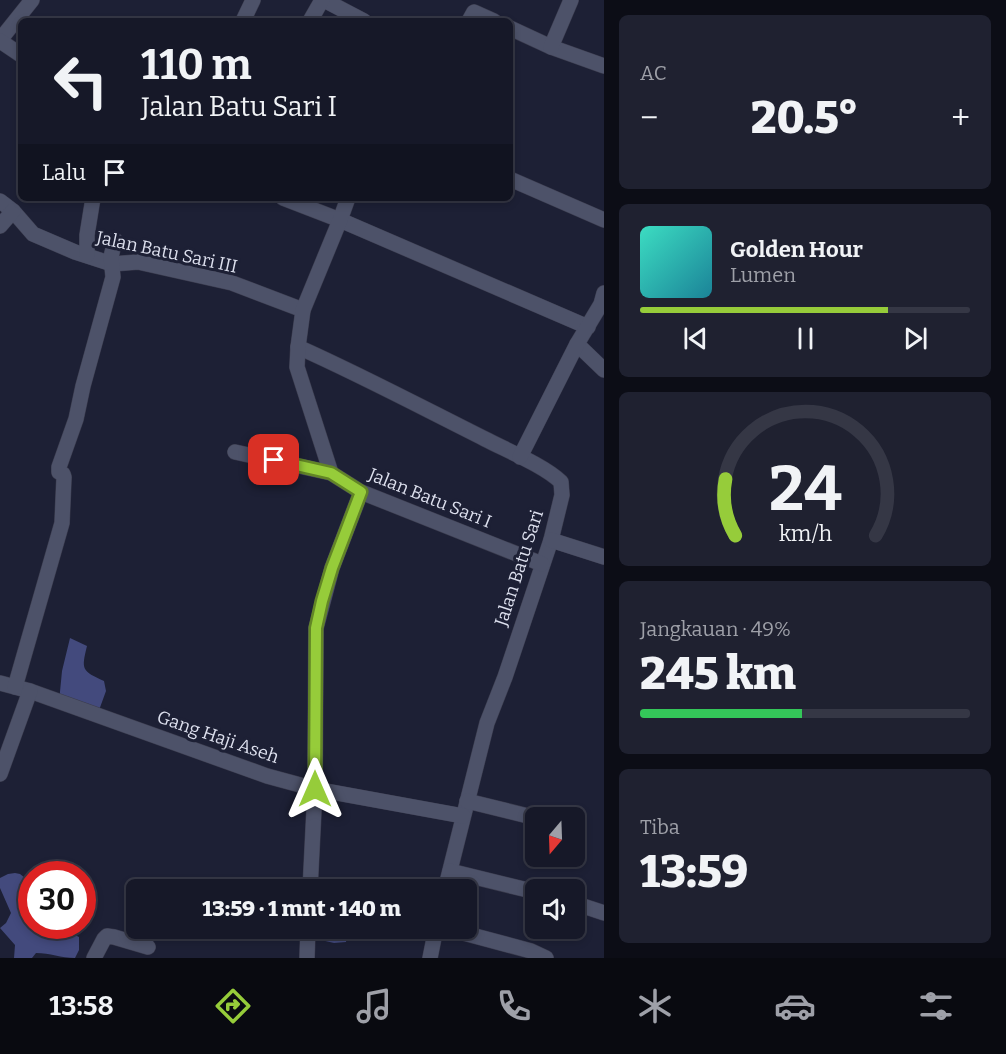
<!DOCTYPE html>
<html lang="id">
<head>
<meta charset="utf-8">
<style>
	body { margin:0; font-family:Bitter,serif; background:#1f2130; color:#f1f3f6; height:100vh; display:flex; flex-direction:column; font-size:22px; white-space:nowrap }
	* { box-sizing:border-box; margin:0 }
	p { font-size:20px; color:#9ea0a8 }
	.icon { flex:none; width:33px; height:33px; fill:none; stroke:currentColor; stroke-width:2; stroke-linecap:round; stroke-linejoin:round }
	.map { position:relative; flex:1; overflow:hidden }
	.panel { display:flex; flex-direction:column; gap:15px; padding:15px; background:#0c0d16; width:402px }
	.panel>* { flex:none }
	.hud { position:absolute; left:18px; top:18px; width:495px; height:183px; border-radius:9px; box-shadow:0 3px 9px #0003,0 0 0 2px #353745; background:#161828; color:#f1f3f6; overflow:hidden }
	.needle { width:39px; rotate:199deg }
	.tools { position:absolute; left:525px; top:807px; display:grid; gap:12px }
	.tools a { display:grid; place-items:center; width:60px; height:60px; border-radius:9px; background:#161828; box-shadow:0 3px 9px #0003,0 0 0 2px #353745; font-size:30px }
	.speed { position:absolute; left:18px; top:861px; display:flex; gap:12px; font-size:30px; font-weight:700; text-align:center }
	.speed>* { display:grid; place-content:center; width:78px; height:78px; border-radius:50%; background:#161828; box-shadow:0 3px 9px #0003,0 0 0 2px #353745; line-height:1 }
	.speed .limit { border:9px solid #d22; background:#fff; color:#111 }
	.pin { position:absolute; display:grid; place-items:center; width:51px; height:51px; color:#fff; margin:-26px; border-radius:12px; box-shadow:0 3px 9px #0006 }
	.me { position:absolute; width:66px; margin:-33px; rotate:0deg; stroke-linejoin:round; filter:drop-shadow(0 0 4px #0008) }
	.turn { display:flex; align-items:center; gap:21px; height:126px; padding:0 24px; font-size:27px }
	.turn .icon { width:78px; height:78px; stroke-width:2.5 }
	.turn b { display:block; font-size:42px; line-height:51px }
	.then { display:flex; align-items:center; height:57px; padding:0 24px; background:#0003; gap:12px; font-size:22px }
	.big { font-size:45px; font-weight:800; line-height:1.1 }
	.panel .tile { flex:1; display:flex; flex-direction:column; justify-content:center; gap:9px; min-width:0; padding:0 21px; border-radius:9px; background:#1f2130 }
	.panel .dial { align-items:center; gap:0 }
	.dial svg { height:156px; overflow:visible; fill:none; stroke:#353745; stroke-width:7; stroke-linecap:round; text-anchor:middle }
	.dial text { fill:#f1f3f6; stroke:none }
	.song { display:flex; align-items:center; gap:18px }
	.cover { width:72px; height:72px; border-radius:9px; background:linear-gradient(135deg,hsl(170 70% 55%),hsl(190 70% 35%)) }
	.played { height:6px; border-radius:3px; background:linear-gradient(90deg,#96cc3a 75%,#353745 75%) }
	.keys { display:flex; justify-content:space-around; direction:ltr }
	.heat { display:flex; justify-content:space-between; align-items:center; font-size:33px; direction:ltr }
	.charge { height:9px; border-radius:4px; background:linear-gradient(90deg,#34c759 49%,#353745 0) }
	.trip { position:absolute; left:126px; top:879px; width:351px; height:60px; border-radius:9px; background:#161828; box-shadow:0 3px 9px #0003,0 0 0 2px #353745; font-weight:800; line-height:60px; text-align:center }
	.tabs { display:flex; height:96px; justify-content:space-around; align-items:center; background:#090a10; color:#9ea0a8 }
	.tabs .icon { width:42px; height:42px }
	.tabs .current { color:#96cc3a }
	.tabs b { font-size:27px; color:#f1f3f6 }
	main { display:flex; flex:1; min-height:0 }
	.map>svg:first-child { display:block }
	.forest { fill:#434a7d }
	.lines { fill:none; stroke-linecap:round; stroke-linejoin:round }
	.minor-casing { stroke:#3b3c4e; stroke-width:16 }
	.minor { stroke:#4d5269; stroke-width:15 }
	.route-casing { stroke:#628526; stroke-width:15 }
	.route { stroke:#96cc3a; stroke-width:10 }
	.labels { text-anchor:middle; stroke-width:6; stroke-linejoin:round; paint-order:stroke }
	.street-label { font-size:18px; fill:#dcdfed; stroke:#1d2035 }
</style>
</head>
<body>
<main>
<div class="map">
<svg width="604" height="958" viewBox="0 0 604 958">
	<rect width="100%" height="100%" fill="#1d2035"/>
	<g class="forest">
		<path d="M70,638L87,646C81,670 82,671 104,681L106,691L98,713L59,702L62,671Z"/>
		<path d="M15,873L20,874L25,878L24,889L31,891L32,926H47V927L51,930L67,931L79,937V950L75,958C61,958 50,953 36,953L32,958H14L15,945L0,928L6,923L11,913L0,888V878L8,874Z"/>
		<path d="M309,929H348L346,942L334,943L308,937Z"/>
	</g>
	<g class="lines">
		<g class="minor-casing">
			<g id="minor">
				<path d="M324,0L364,21"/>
				<path d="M243,21L253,0"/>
				<path d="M310,21L322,0"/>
				<path d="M469,21L474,12L494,21"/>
				<path d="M510,28L551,47L604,66"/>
				<path d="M0,40L32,0"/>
				<path d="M0,41L21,55"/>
				<path d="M551,47L571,0"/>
				<path d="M510,179L604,220"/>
				<path d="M283,198L340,220L588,327"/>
				<path d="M0,201L13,211L33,234L75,252L112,264L138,262L232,283L303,310"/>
				<path d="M0,226L13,211"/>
				<path d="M87,255V235L93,198"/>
				<path d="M577,344L604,370"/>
				<path d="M298,347C361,375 423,408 485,439C506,450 545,466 561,482L562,495L551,540L505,677L487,723L445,890"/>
				<path d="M235,452L331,473L361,492L542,564"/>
				<path d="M520,457L577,344L601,304L604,293"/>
				<path d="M331,473L297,367L298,347L303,310L340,220L348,198"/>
				<path d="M551,540L604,557"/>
				<path d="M0,683L30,691L267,776L315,789L463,816"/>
				<path d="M15,687L62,523L64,477L63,474L59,472V467L76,419L83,386L113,277L111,257L115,240"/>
				<path d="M0,774L30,691"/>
				<path d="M467,801L536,818"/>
				<path d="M450,871L536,892"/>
				<path d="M310,890L315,789L316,628L332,568L361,492"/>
				<path d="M574,903L604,913"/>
				<path d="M445,928L531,951L546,958"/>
				<path d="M94,958L104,939L107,936L114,937L148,947"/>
				<path d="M307,958L308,928"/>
				<path d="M430,958L436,928"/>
			</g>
		</g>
		<use href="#minor" class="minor"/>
	</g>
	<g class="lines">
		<g class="route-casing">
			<path id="route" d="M274,460L331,473L361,492L332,568L322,601L316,628L315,789"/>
		</g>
		<use href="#route" class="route"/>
	</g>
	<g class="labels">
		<g class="street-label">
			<text transform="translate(167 252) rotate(12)" y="6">Jalan Batu Sari III</text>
			<text transform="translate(430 498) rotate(22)" y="6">Jalan Batu Sari I</text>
			<text transform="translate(519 568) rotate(-72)" y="6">Jalan Batu Sari</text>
			<text transform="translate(218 737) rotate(19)" y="6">Gang Haji Aseh</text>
		</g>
	</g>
</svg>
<div class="tools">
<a><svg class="needle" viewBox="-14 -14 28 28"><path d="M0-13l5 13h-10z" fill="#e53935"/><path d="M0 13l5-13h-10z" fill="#9ea0a8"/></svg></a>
<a><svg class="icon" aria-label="sound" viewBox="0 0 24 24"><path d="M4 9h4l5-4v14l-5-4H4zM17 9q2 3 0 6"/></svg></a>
</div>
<div class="speed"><div class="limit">30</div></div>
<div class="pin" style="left:274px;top:460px;background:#d93025"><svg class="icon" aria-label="arrive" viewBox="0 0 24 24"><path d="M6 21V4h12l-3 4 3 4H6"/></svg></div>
<svg class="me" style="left:315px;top:789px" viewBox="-20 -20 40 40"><path d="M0-17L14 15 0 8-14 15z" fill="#96cc3a" stroke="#fff" stroke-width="4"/></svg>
<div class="trip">13:59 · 1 mnt · 140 m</div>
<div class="hud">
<div class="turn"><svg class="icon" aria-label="left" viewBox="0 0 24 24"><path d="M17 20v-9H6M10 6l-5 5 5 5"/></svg><div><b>110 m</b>Jalan Batu Sari I</div></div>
<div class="then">Lalu<svg class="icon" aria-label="arrive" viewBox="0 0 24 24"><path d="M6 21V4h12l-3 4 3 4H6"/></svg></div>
</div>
</div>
<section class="panel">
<div class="tile"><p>AC</p>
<div class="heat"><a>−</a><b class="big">20.5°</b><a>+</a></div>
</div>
<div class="tile">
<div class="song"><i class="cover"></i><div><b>Golden Hour</b><p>Lumen</p></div></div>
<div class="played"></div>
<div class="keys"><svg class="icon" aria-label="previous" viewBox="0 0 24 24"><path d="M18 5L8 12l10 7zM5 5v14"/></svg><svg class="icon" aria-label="pause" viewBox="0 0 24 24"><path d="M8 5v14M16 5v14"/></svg><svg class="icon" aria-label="next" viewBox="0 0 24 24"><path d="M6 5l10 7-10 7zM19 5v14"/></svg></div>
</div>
<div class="tile dial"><svg viewBox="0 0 100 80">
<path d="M14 69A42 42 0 1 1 86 69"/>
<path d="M14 69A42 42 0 0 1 9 40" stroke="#96cc3a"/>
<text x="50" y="56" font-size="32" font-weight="700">24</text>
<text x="50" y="72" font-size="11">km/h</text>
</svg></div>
<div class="tile"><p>Jangkauan · 49%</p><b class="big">245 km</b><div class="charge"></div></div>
<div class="tile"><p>Tiba</p><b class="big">13:59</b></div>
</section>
</main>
<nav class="tabs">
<b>13:58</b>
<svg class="icon current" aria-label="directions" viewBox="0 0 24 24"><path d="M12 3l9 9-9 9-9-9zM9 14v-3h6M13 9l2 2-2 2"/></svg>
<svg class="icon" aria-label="music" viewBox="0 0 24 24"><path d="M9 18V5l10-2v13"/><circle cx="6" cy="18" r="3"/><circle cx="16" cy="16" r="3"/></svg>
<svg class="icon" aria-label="phone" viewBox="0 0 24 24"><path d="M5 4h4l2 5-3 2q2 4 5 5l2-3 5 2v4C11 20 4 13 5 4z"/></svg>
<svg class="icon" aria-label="climate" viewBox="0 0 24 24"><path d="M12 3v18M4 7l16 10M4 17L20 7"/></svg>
<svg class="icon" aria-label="car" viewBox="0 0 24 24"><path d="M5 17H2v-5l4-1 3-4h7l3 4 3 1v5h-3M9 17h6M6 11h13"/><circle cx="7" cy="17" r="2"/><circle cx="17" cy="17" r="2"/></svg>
<svg class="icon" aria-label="filters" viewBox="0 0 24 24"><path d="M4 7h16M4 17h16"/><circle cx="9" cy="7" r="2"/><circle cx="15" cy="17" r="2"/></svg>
</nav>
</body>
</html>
